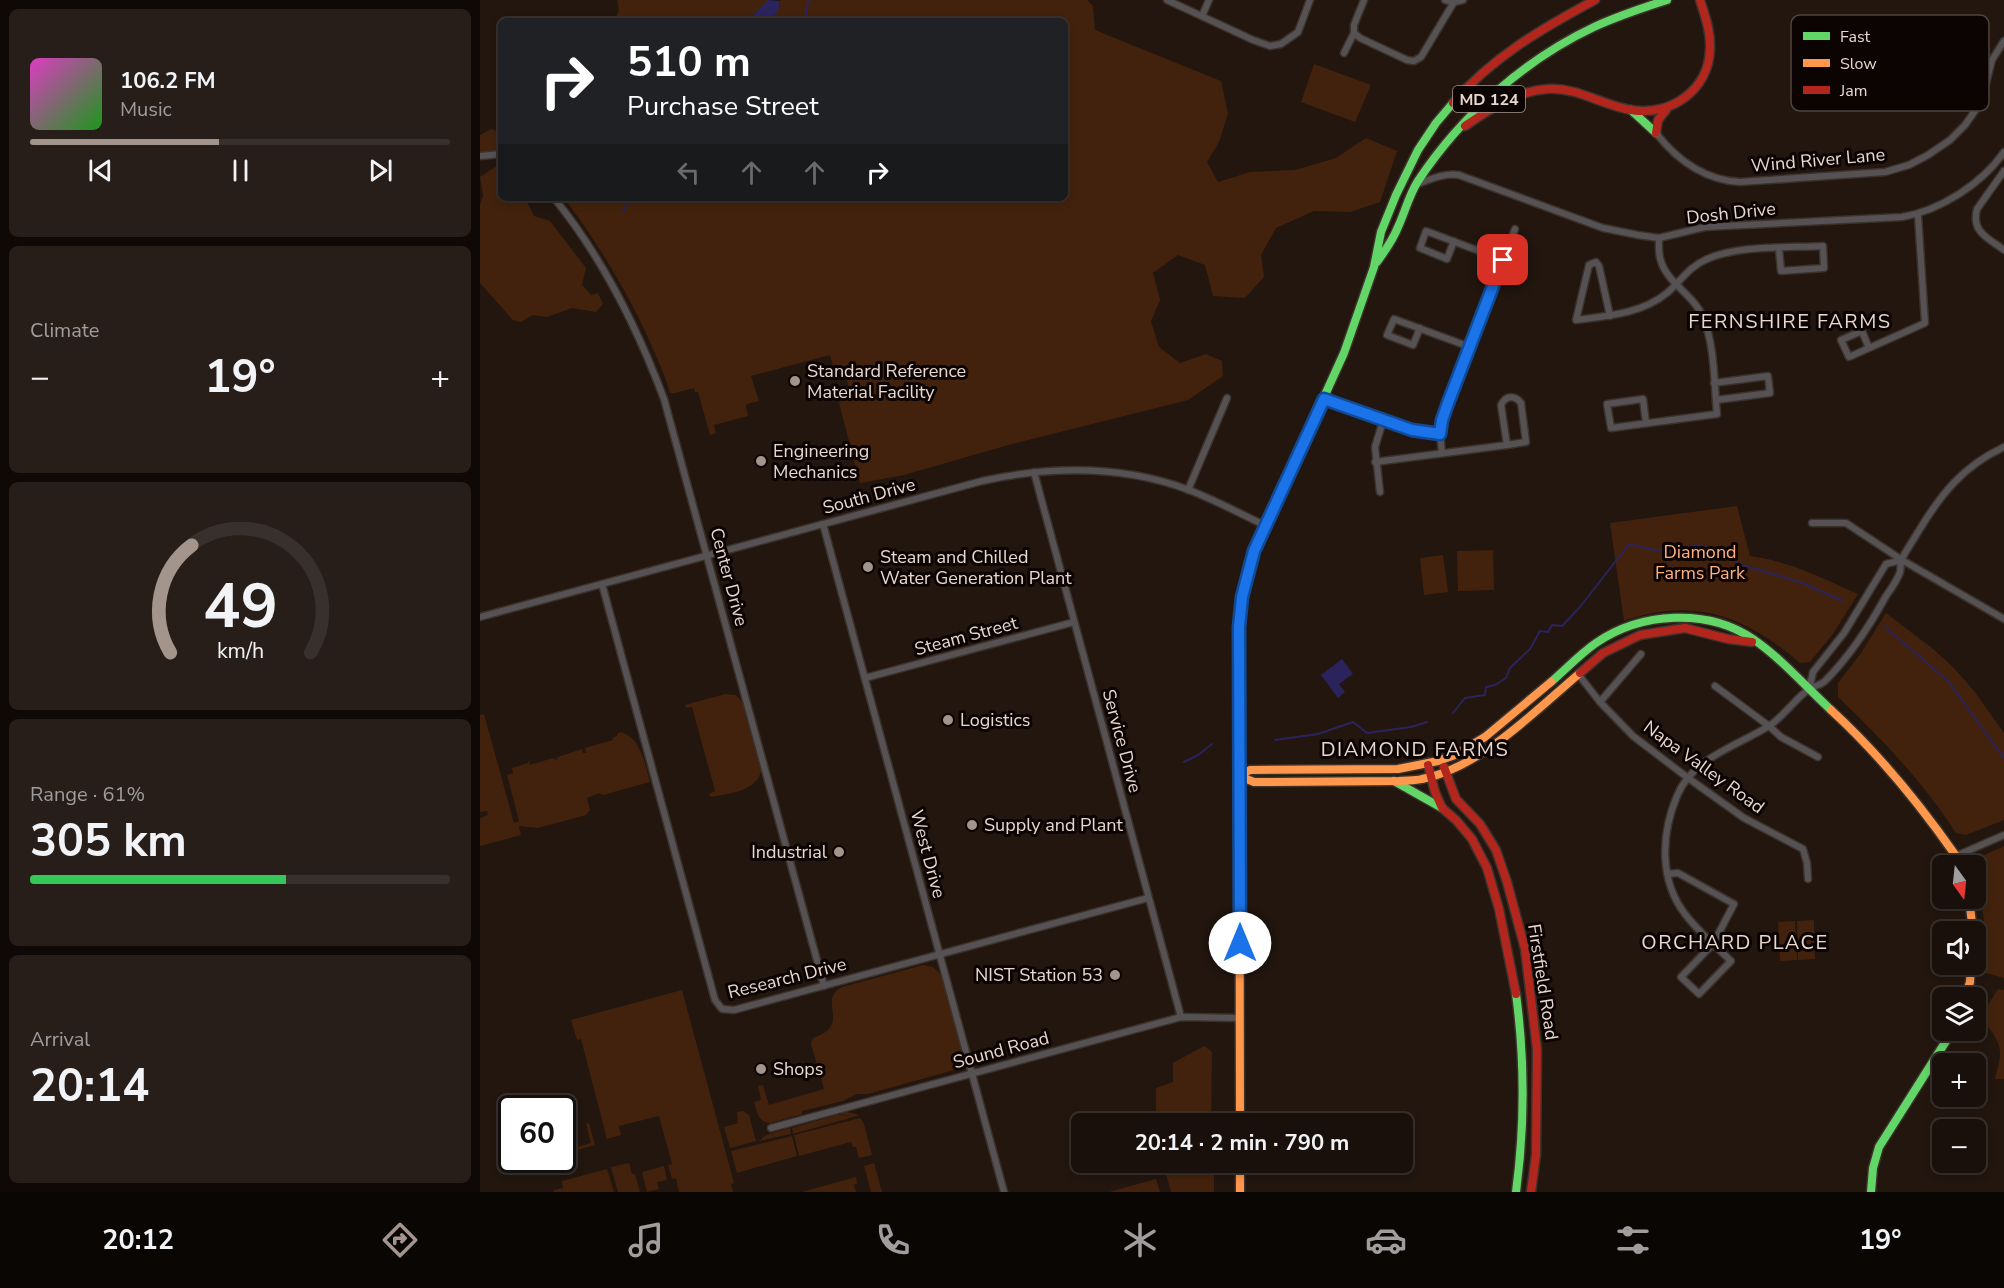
<!DOCTYPE html>
<html lang="en">
<head>
<meta charset="utf-8">
<style>
	body { margin:0; font-family:"Nunito Sans",sans-serif; background:#271e19; color:#f1f3f6; height:100vh; display:flex; flex-direction:column; font-size:22px; white-space:nowrap }
	* { box-sizing:border-box; margin:0 }
	p { font-size:20px; color:#9f9d9d }
	.icon { flex:none; width:33px; height:33px; fill:none; stroke:currentColor; stroke-width:2; stroke-linecap:round; stroke-linejoin:round }
	.map { position:relative; flex:1; overflow:hidden }
	.panel { display:flex; flex-direction:column; gap:9px; padding:9px; background:#0e0906; width:480px }
	.panel>* { flex:none }
	.hud { position:absolute; left:18px; top:18px; width:570px; height:183px; border-radius:9px; box-shadow:0 3px 9px #0003,0 0 0 2px #38302c; background:#202124; color:#fff; overflow:hidden }
	.needle { width:39px; rotate:165deg }
	.buttons { position:absolute; left:1452px; top:855px; display:grid; gap:12px }
	.buttons a { display:grid; place-items:center; width:54px; height:54px; border-radius:9px; background:#1a100b; box-shadow:0 3px 9px #0003,0 0 0 2px #38302c; font-size:30px }
	.speed { position:absolute; left:18px; top:1095px; display:flex; gap:12px; font-size:30px; font-weight:700; text-align:center }
	.speed>* { display:grid; place-content:center; width:78px; height:78px; border-radius:50%; background:#1a100b; box-shadow:0 3px 9px #0003,0 0 0 2px #38302c; line-height:1 }
	.speed .limit { border:3px solid #111; border-radius:9px; background:#fff; color:#111 }
	.pin { position:absolute; display:grid; place-items:center; width:51px; height:51px; color:#fff; margin:-26px; border-radius:12px; box-shadow:0 3px 9px #0006 }
	.me { position:absolute; width:66px; margin:-33px; rotate:0deg; stroke-linejoin:round; filter:drop-shadow(0 0 4px #0008) }
	.turn { display:flex; align-items:center; gap:21px; height:126px; padding:0 30px; font-size:27px }
	.turn .icon { width:78px; height:78px; stroke-width:2.5 }
	.turn b { display:block; font-size:42px; line-height:51px }
	.lanes { display:flex; align-items:center; height:57px; padding:0 30px; background:#0003; justify-content:center; gap:30px; direction:ltr }
	.lanes .off { opacity:.35 }
	.big { font-size:45px; font-weight:700; line-height:1.1 }
	.panel .card { flex:1; display:flex; flex-direction:column; justify-content:center; gap:9px; min-width:0; padding:0 21px; border-radius:9px; background:#271e19 }
	.panel .dial { align-items:center; gap:0 }
	.dial svg { height:156px; overflow:visible; fill:none; stroke:#38302c; stroke-width:7; stroke-linecap:round; text-anchor:middle }
	.dial text { fill:#f1f3f6; stroke:none }
	.song { display:flex; align-items:center; gap:18px }
	.cover { width:72px; height:72px; border-radius:9px; background:linear-gradient(135deg,hsl(310 70% 55%),hsl(120 70% 35%)) }
	.played { height:6px; border-radius:3px; background:linear-gradient(90deg,#a3948c 45%,#38302c 45%) }
	.keys { display:flex; justify-content:space-around; direction:ltr }
	.heat { display:flex; justify-content:space-between; align-items:center; font-size:33px; direction:ltr }
	.charge { height:9px; border-radius:4px; background:linear-gradient(90deg,#34c759 61%,#38302c 0) }
	.trip { position:absolute; left:591px; top:1113px; width:342px; height:60px; border-radius:9px; background:#1a100b; box-shadow:0 3px 9px #0003,0 0 0 2px #38302c; font-weight:700; line-height:60px; text-align:center }
	.dock { display:flex; height:96px; justify-content:space-around; align-items:center; background:#0a0604; color:#9f9d9d }
	.dock .icon { width:42px; height:42px }
	.dock .on { color:#a3948c }
	.dock b { font-size:27px; color:#f1f3f6 }
	main { display:flex; flex:1; min-height:0 }
	.map>svg:first-child { display:block }
	.green { fill:#42220c }
	.water { fill:#2b235c }
	.lines { fill:none; stroke-linecap:round; stroke-linejoin:round }
	.stream { stroke:#2b235c; stroke-width:2 }
	.street-casing { stroke:#3c322c; stroke-width:9 }
	.fast-casing { stroke:#3c322c; stroke-width:11 }
	.slow-casing { stroke:#3c322c; stroke-width:11 }
	.jam-casing { stroke:#3c322c; stroke-width:11 }
	.street { stroke:#565254; stroke-width:6 }
	.fast { stroke:#63d668; stroke-width:8 }
	.slow { stroke:#ff974d; stroke-width:8 }
	.jam { stroke:#b3261e; stroke-width:8 }
	.route-casing { stroke:#114b97; stroke-width:15 }
	.route { stroke:#1a73e8; stroke-width:10 }
	.poi-dot { fill:#a3948c; stroke:#0c0402; stroke-width:2 }
	.labels { text-anchor:middle; stroke-width:6; stroke-linejoin:round; paint-order:stroke }
	.shield { fill:#0c0402; stroke:#a69892; stroke-width:1.5 }
	.shield-label { font-size:16px; font-weight:bold; fill:#e8d8cf }
	.street-label { font-size:18px; fill:#e8d8cf; stroke:#0c0402 }
	.poi-label { font-size:18px; fill:#e8d8cf; stroke:#0c0402; text-anchor:start }
	.park-label { font-size:18px; fill:#feb080; stroke:#0c0402 }
	.neighbourhood-label { font-size:20px; letter-spacing:1.5px; fill:#e8d8cf; stroke:#0c0402 }
	.key { fill:#0c0402; stroke:#4e4440; stroke-width:1.5 }
	.key-label { font-size:16px; fill:#e8d8cf }
</style>
</head>
<body>
<main>
<section class="panel">
<div class="card">
<div class="song"><i class="cover"></i><div><b>106.2 FM</b><p>Music</p></div></div>
<div class="played"></div>
<div class="keys"><svg class="icon" aria-label="previous" viewBox="0 0 24 24"><path d="M18 5L8 12l10 7zM5 5v14"/></svg><svg class="icon" aria-label="pause" viewBox="0 0 24 24"><path d="M8 5v14M16 5v14"/></svg><svg class="icon" aria-label="next" viewBox="0 0 24 24"><path d="M6 5l10 7-10 7zM19 5v14"/></svg></div>
</div>
<div class="card"><p>Climate</p>
<div class="heat"><a>−</a><b class="big">19°</b><a>+</a></div>
</div>
<div class="card dial"><svg viewBox="0 0 100 80">
<path d="M14 69A42 42 0 1 1 86 69"/>
<path d="M14 69A42 42 0 0 1 25 14" stroke="#a3948c"/>
<text x="50" y="56" font-size="32" font-weight="700">49</text>
<text x="50" y="72" font-size="11">km/h</text>
</svg></div>
<div class="card"><p>Range · 61%</p><b class="big">305 km</b><div class="charge"></div></div>
<div class="card"><p>Arrival</p><b class="big">20:14</b></div>
</section>
<div class="map">
<svg width="1524" height="1192" viewBox="0 0 1524 1192">
	<rect width="100%" height="100%" fill="#22160f"/>
	<g class="green">
		<path d="M137,0H289L268,21H134L139,11Z"/>
		<path d="M300,0H607L613,6L615,30L741,81L748,114L739,142L727,162L738,182L770,172L815,170L856,158L886,138L917,151L900,202L870,212L834,211L796,228L781,255L784,277L765,298L733,296L725,265L698,255L673,273L680,300L671,321L679,347L700,363L726,354L742,361L743,376L708,400L532,444L424,475L380,483L359,403L370,392L365,374L356,376L350,355L271,376L279,401L267,404L266,407L268,416L234,425L236,433L230,435L218,392H215L214,388L195,393H190C186,378 179,363 173,349C150,295 119,245 84,198H585V21H287C295,15 301,10 300,0Z"/>
		<path d="M834,64L891,85L875,122L821,102Z"/>
		<path d="M11,129C22,131 21,140 21,150L0,152V135Z"/>
		<path d="M18,165L21,166V198H48L47,202L54,216L70,221L106,268L102,285L111,295L118,293L123,304L116,312L92,308L67,317L53,315L41,322L33,320L0,283V205L3,196L0,177Z"/>
		<path d="M1257,506L1270,556C1309,561 1342,578 1378,594L1353,634L1330,662L1320,663C1266,617 1215,596 1144,621L1130,523Z"/>
		<path d="M1013,550L1014,590L978,591L977,551Z"/>
		<path d="M963,555L968,592L944,595L940,558Z"/>
		<path d="M1406,613L1453,649L1474,668L1494,691L1524,733V820L1486,835L1476,833C1444,783 1401,738 1358,697V683L1381,653Z"/>
		<path d="M245,694L256,695L263,703L281,771C277,791 248,794 231,797L229,794L235,791L212,707L206,708L205,705Z"/>
		<path d="M4,714L34,823L39,821L27,775L33,773L32,768L48,763L49,760L50,765L73,758L76,760L78,757L102,749L103,753H106L105,748L133,740L132,738L137,736V734L140,732C161,737 165,764 170,782L123,795L119,793L107,798L110,810L106,815L58,828L39,826L41,835L0,846V818L8,815L7,811L0,812V715Z"/>
		<path d="M1524,846V978L1502,972L1505,946L1504,919L1495,865L1498,858Z"/>
		<path d="M1334,920L1335,959L1318,960L1317,921Z"/>
		<path d="M1315,921L1317,960L1300,961L1298,922Z"/>
		<path d="M443,965L453,967L461,975L484,1057V1064L481,1068L479,1067L474,1070L388,1094H377L363,1101L322,1111V1114L290,1123C278,1122 277,1112 274,1102L281,1100L278,1086L283,1085L289,1105L344,1089L331,1044L333,1038C338,1036 343,1034 347,1031C363,1017 340,998 362,987Z"/>
		<path d="M1518,989L1524,990V1079H1515C1522,1052 1524,1046 1505,1023L1508,1005Z"/>
		<path d="M202,990L254,1183L251,1184L253,1192H199L196,1178L192,1179L188,1165L192,1164L179,1116L139,1126L141,1135L127,1139L101,1039L97,1040L91,1020Z"/>
		<path d="M724,1046L732,1052L731,1123H676V1088L693,1082V1063Z"/>
		<path d="M263,1111L269,1115L276,1141L250,1148L244,1127L258,1123L257,1112Z"/>
		<path d="M367,1112L380,1115L313,1134L312,1128L357,1115L373,1116L358,1114Z"/>
		<path d="M380,1118L384,1124L392,1155L379,1158L376,1147H373L371,1142L319,1156L314,1135Z"/>
		<path d="M109,1123L115,1145L83,1154V1151L111,1143L106,1124Z"/>
		<path d="M310,1128L311,1134L279,1141L286,1135Z"/>
		<path d="M312,1136L317,1156L257,1173L251,1151Z"/>
		<path d="M149,1163L152,1174H155L160,1192H138L131,1167Z"/>
		<path d="M394,1163L402,1192H391L384,1166Z"/>
		<path d="M683,1163H734V1192H691Z"/>
		<path d="M184,1166L187,1180L177,1182L179,1189L167,1192L162,1172Z"/>
		<path d="M127,1169L134,1192H74V1190L83,1188L82,1181Z"/>
		<path d="M376,1177L377,1183L374,1185L376,1192H322Z"/>
		<path d="M676,1179L680,1192H629Z"/>
	</g>
	<g class="water">
		<path d="M288,0L300,1C300,20 283,21 268,21Z"/>
		<path d="M862,659L873,674L859,684L865,692L858,698L841,675Z"/>
	</g>
	<g class="lines">
		<g class="stream">
			<path d="M325,21L327,5L330,0"/>
			<path d="M143,212L151,198"/>
			<path d="M1405,627L1468,681L1524,758"/>
			<path d="M973,713L985,698L1005,695L1006,687L1015,685L1026,678L1030,668L1050,649L1060,631L1068,632L1072,625L1082,626L1100,607L1149,544L1175,550L1196,551L1216,545L1241,551L1259,564L1320,582L1363,601"/>
			<path d="M795,740L838,734L873,722L887,733L931,727L947,722"/>
			<path d="M704,762L718,755L732,744"/>
		</g>
		<g class="street-casing">
			<g id="street">
				<path d="M687,0L773,40L790,46L801,44L818,32L830,0"/>
				<path d="M884,0L874,25V33L880,38L927,60L934,61L941,57L974,2"/>
				<path d="M965,0L974,2L983,0"/>
				<path d="M722,16L729,0"/>
				<path d="M864,53L874,33"/>
				<path d="M1176,133C1197,160 1224,180 1260,182L1405,172L1429,165L1448,155L1470,140L1485,125L1497,108L1504,91L1512,60L1524,41"/>
				<path d="M0,156L21,154"/>
				<path d="M1524,171L1497,209C1491,232 1508,238 1524,250"/>
				<path d="M937,184C951,179 964,173 979,175L1123,228L1158,235L1179,238L1225,227L1422,217C1459,211 1502,184 1524,152"/>
				<path d="M74,198C123,258 157,327 184,399L344,986"/>
				<path d="M974,241L967,259L940,248L946,231L1023,260"/>
				<path d="M1130,316L1119,266L1116,262L1109,265L1096,320C1127,316 1161,314 1187,293C1200,282 1209,267 1225,260C1256,245 1308,248 1343,246L1344,268L1301,271L1299,249"/>
				<path d="M940,328L933,345L907,335L914,319L990,347"/>
				<path d="M1389,348L1382,331L1361,340L1369,357L1445,323L1438,215"/>
				<path d="M1234,383L1288,376L1290,393L1236,400"/>
				<path d="M844,399L932,430L960,434"/>
				<path d="M1166,423L1163,399L1127,404L1131,428L1237,414C1234,383 1235,346 1223,317C1214,295 1187,283 1181,261C1178,254 1179,245 1179,238"/>
				<path d="M962,453L960,434L962,420L1035,229"/>
				<path d="M895,462L1027,445L1046,442L1041,403C1035,395 1026,395 1021,405L1027,445"/>
				<path d="M554,472L701,1017"/>
				<path d="M708,490L747,398"/>
				<path d="M900,492L895,447L903,421"/>
				<path d="M1332,523H1366L1422,560L1524,619"/>
				<path d="M343,524L524,1192"/>
				<path d="M122,584L235,1000L242,1009L254,1010L668,898"/>
				<path d="M0,617L502,481C571,466 642,465 709,490C735,500 759,513 784,525"/>
				<path d="M1098,674L1120,702L1153,736L1208,778L1264,818L1323,849L1327,863L1328,879"/>
				<path d="M385,678L594,622"/>
				<path d="M1235,686L1289,726L1301,737L1338,757"/>
				<path d="M1329,690L1333,672L1364,633L1406,564L1422,560"/>
				<path d="M1120,702L1161,654"/>
				<path d="M1476,856L1524,835"/>
				<path d="M1187,874L1198,873L1254,904L1233,944C1223,934 1213,925 1205,914C1179,880 1181,834 1197,796C1212,758 1257,746 1289,726C1304,716 1316,698 1329,689C1334,686 1341,685 1345,681C1370,656 1389,627 1406,596C1411,589 1417,581 1420,572C1421,568 1420,563 1422,559C1426,550 1433,541 1438,532C1461,494 1483,466 1524,447"/>
				<path d="M1233,944L1251,961L1219,994L1201,977Z"/>
				<path d="M291,1128L701,1017L760,1018"/>
			</g>
		</g>
		<g class="fast-casing">
			<g id="fast">
				<path d="M1151,110L1176,133"/>
				<path d="M897,262C905,251 913,240 918,227C925,212 929,195 938,181C981,116 1044,60 1114,27C1138,16 1162,8 1187,0"/>
				<path d="M759,651L762,597L774,551L864,353L894,267L901,232L916,195L938,150L956,123L973,103"/>
				<path d="M1071,682C1086,669 1100,654 1116,643C1161,612 1228,608 1273,639C1302,659 1325,686 1351,710"/>
				<path d="M914,781L962,808"/>
				<path d="M1036,1192C1045,1125 1045,1061 1036,994"/>
				<path d="M1391,1192L1393,1168L1399,1147L1473,1030"/>
			</g>
		</g>
		<g class="slow-casing">
			<g id="slow">
				<path d="M759,651L760,1124"/>
				<path d="M1351,710C1399,754 1439,803 1476,856L1479,866"/>
				<path d="M759,776L770,770L918,769L958,761L975,755L1005,737L1071,682"/>
				<path d="M759,776L774,782L919,781C927,780 935,781 942,779C1000,768 1056,710 1100,673"/>
				<path d="M1489,898L1493,932"/>
				<path d="M1485,998L1490,982L1491,964"/>
				<path d="M760,1162V1192"/>
			</g>
		</g>
		<g class="jam-casing">
			<g id="jam">
				<path d="M973,103C1012,57 1063,28 1115,0"/>
				<path d="M985,126C1010,109 1036,91 1067,89C1097,87 1122,105 1151,110C1190,117 1229,90 1230,49C1231,32 1225,16 1220,0"/>
				<path d="M1176,133L1178,120L1186,110"/>
				<path d="M1100,673L1123,653L1160,635L1205,628L1248,639L1272,642"/>
				<path d="M948,765L955,792L962,808L976,820L992,839L1007,868L1019,909L1036,994"/>
				<path d="M964,767L976,799L1000,824L1016,850L1027,882L1045,949L1057,1049L1056,1155L1051,1192"/>
			</g>
		</g>
		<use href="#street" class="street"/>
		<use href="#fast" class="fast"/>
		<use href="#slow" class="slow"/>
		<use href="#jam" class="jam"/>
	</g>
	<g class="lines">
		<g class="route-casing">
			<path id="route" d="M760,943L759,627L762,597L774,551L844,399L932,430L960,434L962,420L968,403L1023,260"/>
		</g>
		<use href="#route" class="route"/>
	</g>
	<g class="poi-dot">
		<circle cx="315" cy="381" r="6"/>
		<circle cx="281" cy="461" r="6"/>
		<circle cx="388" cy="567" r="6"/>
		<circle cx="468" cy="720" r="6"/>
		<circle cx="492" cy="825" r="6"/>
		<circle cx="359" cy="852" r="6"/>
		<circle cx="635" cy="975" r="6"/>
		<circle cx="281" cy="1069" r="6"/>
	</g>
	<g class="labels">
		<rect class="shield" x="973" y="86" width="72" height="26" rx="4.5"/>
		<g class="shield-label">
			<text x="1009" y="105">MD 124</text>
		</g>
		<g class="street-label">
			<text transform="translate(1338 160) rotate(-5)" y="6">Wind River Lane</text>
			<text transform="translate(1251 213) rotate(-6)" y="6">Dosh Drive</text>
			<text transform="translate(389 496) rotate(-15)" y="6">South Drive</text>
			<text transform="translate(249 577) rotate(75)" y="6">Center Drive</text>
			<text transform="translate(486 636) rotate(-15)" y="6">Steam Street</text>
			<text transform="translate(642 741) rotate(75)" y="6">Service Drive</text>
			<text transform="translate(1224 767) rotate(36)" y="6">Napa Valley Road</text>
			<text transform="translate(448 854) rotate(75)" y="6">West Drive</text>
			<text transform="translate(307 978) rotate(-14)" y="6">Research Drive</text>
			<text transform="translate(1063 982) rotate(81)" y="6">Firstfield Road</text>
			<text transform="translate(521 1050) rotate(-15)" y="6">Sound Road</text>
		</g>
		<g class="poi-label">
			<text x="327" y="377">Standard Reference<tspan x="327" dy="21">Material Facility</tspan></text>
			<text x="293" y="457">Engineering<tspan x="293" dy="21">Mechanics</tspan></text>
			<text x="400" y="563">Steam and Chilled<tspan x="400" dy="21">Water Generation Plant</tspan></text>
			<text x="480" y="726">Logistics</text>
			<text x="504" y="831">Supply and Plant</text>
			<text x="347" y="858" text-anchor="end">Industrial</text>
			<text x="623" y="981" text-anchor="end">NIST Station 53</text>
			<text x="293" y="1075">Shops</text>
		</g>
		<g class="park-label">
			<text x="1220" y="558">Diamond<tspan x="1220" dy="21">Farms Park</tspan></text>
		</g>
		<g class="neighbourhood-label">
			<text x="1310" y="328">FERNSHIRE FARMS</text>
			<text x="935" y="756">DIAMOND FARMS</text>
			<text x="1255" y="949">ORCHARD PLACE</text>
		</g>
	</g>
	<rect x="1311" y="15" width="198" height="96" rx="9" class="key"/>
	<rect x="1323" y="32" width="27" height="8" fill="#63d668"/>
	<rect x="1323" y="59" width="27" height="8" fill="#ff974d"/>
	<rect x="1323" y="86" width="27" height="8" fill="#b3261e"/>
	<g class="key-label">
		<text x="1360" y="42">Fast</text>
		<text x="1360" y="69">Slow</text>
		<text x="1360" y="96">Jam</text>
	</g>
</svg>
<div class="buttons">
<a><svg class="needle" viewBox="-14 -14 28 28"><path d="M0-13l5 13h-10z" fill="#e53935"/><path d="M0 13l5-13h-10z" fill="#9f9d9d"/></svg></a>
<a><svg class="icon" aria-label="sound" viewBox="0 0 24 24"><path d="M4 9h4l5-4v14l-5-4H4zM17 9q2 3 0 6"/></svg></a>
<a><svg class="icon" aria-label="layers" viewBox="0 0 24 24"><path d="M12 4l9 5-9 5-9-5zM3 14l9 5 9-5"/></svg></a>
<a>+</a>
<a>−</a>
</div>
<div class="speed"><div class="limit">60</div></div>
<div class="pin" style="left:1023px;top:260px;background:#d93025"><svg class="icon" aria-label="arrive" viewBox="0 0 24 24"><path d="M6 21V4h12l-3 4 3 4H6"/></svg></div>
<svg class="me" style="left:760px;top:943px" viewBox="-20 -20 40 40"><circle r="19" fill="#fff"/><path d="M0-13L10 11 0 6-10 11z" fill="#1a73e8"/></svg>
<div class="trip">20:14 · 2 min · 790 m</div>
<div class="hud">
<div class="turn"><svg class="icon" aria-label="right" viewBox="0 0 24 24"><path d="M7 20v-9h11M14 6l5 5-5 5"/></svg><div><b>510 m</b>Purchase Street</div></div>
<div class="lanes"><svg class="icon off" aria-label="left" viewBox="0 0 24 24"><path d="M17 20v-9H6M10 6l-5 5 5 5"/></svg><svg class="icon off" aria-label="ahead" viewBox="0 0 24 24"><path d="M12 20V5M6 11l6-6 6 6"/></svg><svg class="icon off" aria-label="ahead" viewBox="0 0 24 24"><path d="M12 20V5M6 11l6-6 6 6"/></svg><svg class="icon" aria-label="right" viewBox="0 0 24 24"><path d="M7 20v-9h11M14 6l5 5-5 5"/></svg></div>
</div>
</div>
</main>
<nav class="dock">
<b>20:12</b>
<svg class="icon on" aria-label="directions" viewBox="0 0 24 24"><path d="M12 3l9 9-9 9-9-9zM9 14v-3h6M13 9l2 2-2 2"/></svg>
<svg class="icon" aria-label="music" viewBox="0 0 24 24"><path d="M9 18V5l10-2v13"/><circle cx="6" cy="18" r="3"/><circle cx="16" cy="16" r="3"/></svg>
<svg class="icon" aria-label="phone" viewBox="0 0 24 24"><path d="M5 4h4l2 5-3 2q2 4 5 5l2-3 5 2v4C11 20 4 13 5 4z"/></svg>
<svg class="icon" aria-label="climate" viewBox="0 0 24 24"><path d="M12 3v18M4 7l16 10M4 17L20 7"/></svg>
<svg class="icon" aria-label="car" viewBox="0 0 24 24"><path d="M5 17H2v-5l4-1 3-4h7l3 4 3 1v5h-3M9 17h6M6 11h13"/><circle cx="7" cy="17" r="2"/><circle cx="17" cy="17" r="2"/></svg>
<svg class="icon" aria-label="filters" viewBox="0 0 24 24"><path d="M4 7h16M4 17h16"/><circle cx="9" cy="7" r="2"/><circle cx="15" cy="17" r="2"/></svg>
<b>19°</b>
</nav>
</body>
</html>
